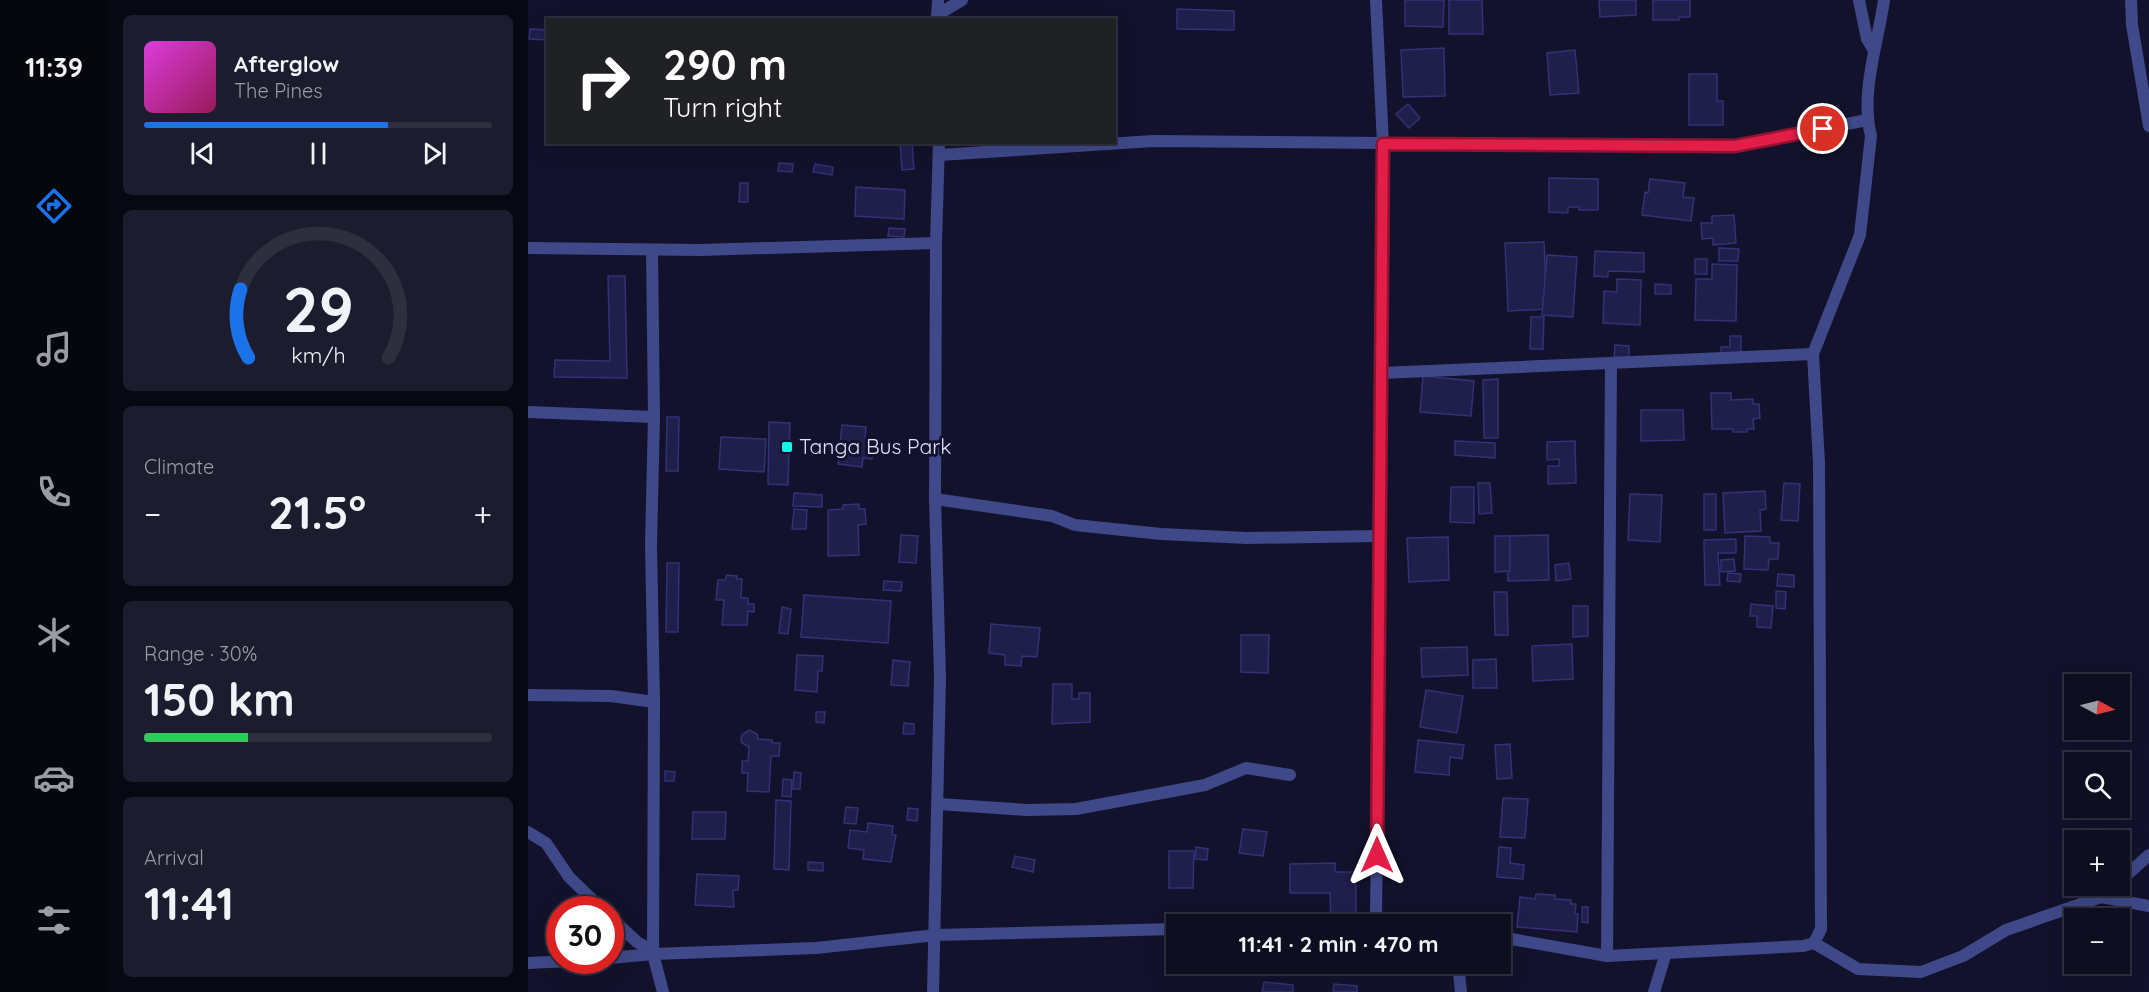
<!DOCTYPE html>
<html lang="en">
<head>
<meta charset="utf-8">
<style>
	body { margin:0; font-family:Quicksand,sans-serif; background:#1c1c2e; color:#f1f3f6; height:100vh; display:flex; flex-direction:column; font-size:22px; white-space:nowrap }
	* { box-sizing:border-box; margin:0 }
	p { font-size:20px; color:#9b9ca5 }
	.icon { flex:none; width:33px; height:33px; fill:none; stroke:currentColor; stroke-width:2; stroke-linecap:round; stroke-linejoin:round }
	.map { position:relative; flex:1; overflow:hidden }
	.side { display:flex; flex-direction:column; gap:15px; padding:15px; background:#080812; width:420px }
	.side>* { flex:none }
	.top-card { position:absolute; left:18px; top:18px; width:570px; height:126px; border-radius:0px; box-shadow:0 6px 24px #0002,0 0 0 2px #2e2e3f; background:#202124; color:#fff; overflow:hidden }
	.needle { width:39px; rotate:97deg }
	.tools { position:absolute; left:1536px; top:674px; display:grid; gap:12px }
	.tools a { display:grid; place-items:center; width:66px; height:66px; border-radius:0px; background:#0e0e21; box-shadow:0 6px 24px #0002,0 0 0 2px #2e2e3f; font-size:30px }
	.speed { position:absolute; left:18px; top:896px; display:flex; gap:12px; font-size:30px; font-weight:700; text-align:center }
	.speed>* { display:grid; place-content:center; width:78px; height:78px; border-radius:50%; background:#0e0e21; box-shadow:0 6px 24px #0002,0 0 0 2px #2e2e3f; line-height:1 }
	.speed .limit { border:9px solid #d22; background:#fff; color:#111 }
	.pin { position:absolute; display:grid; place-items:center; width:51px; height:51px; color:#fff; margin:-26px; border:3px solid #fff; border-radius:50%; box-shadow:0 2px 6px #0007 }
	.me { position:absolute; width:66px; margin:-33px; rotate:0deg; stroke-linejoin:round; filter:drop-shadow(0 0 4px #0008) }
	.turn { display:flex; align-items:center; gap:21px; height:126px; padding:0 18px; font-size:27px }
	.turn .icon { width:78px; height:78px; stroke-width:2.5 }
	.turn b { display:block; font-size:42px; line-height:51px }
	.big { font-size:45px; font-weight:700; line-height:1.1 }
	.side .card { flex:1; display:flex; flex-direction:column; justify-content:center; gap:9px; min-width:0; padding:0 21px; border-radius:9px; background:#1c1c2e }
	.side .dial { align-items:center; gap:0 }
	.dial svg { height:156px; overflow:visible; fill:none; stroke:#2e2e3f; stroke-width:7; stroke-linecap:round; text-anchor:middle }
	.dial text { fill:#f1f3f6; stroke:none }
	.song { display:flex; align-items:center; gap:18px }
	.cover { width:72px; height:72px; border-radius:9px; background:linear-gradient(135deg,hsl(300 70% 55%),hsl(330 70% 35%)) }
	.played { height:6px; border-radius:3px; background:linear-gradient(90deg,#1a73e8 70%,#2e2e3f 70%) }
	.keys { display:flex; justify-content:space-around; direction:ltr }
	.heat { display:flex; justify-content:space-between; align-items:center; font-size:33px; direction:ltr }
	.charge { height:9px; border-radius:4px; background:linear-gradient(90deg,#34c759 30%,#2e2e3f 0) }
	.trip { position:absolute; left:638px; top:914px; width:345px; height:60px; border-radius:0px; background:#0e0e21; box-shadow:0 6px 24px #0002,0 0 0 2px #2e2e3f; font-weight:700; line-height:60px; text-align:center }
	main { display:flex; flex:1; min-height:0 }
	.tabs { display:flex; flex-direction:column; width:108px; justify-content:space-around; align-items:center; background:#06060d; color:#9b9ca5 }
	.tabs .icon { width:42px; height:42px }
	.tabs .active { color:#1a73e8 }
	.tabs b { font-size:27px; color:#f1f3f6 }
	.map>svg:first-child { display:block }
	.building { fill:#201f4c; stroke:#333177; stroke-width:1.5 }
	.lines { fill:none; stroke-linecap:round; stroke-linejoin:round }
	.minor { stroke:#3f4989; stroke-width:12 }
	.route-casing { stroke:#92132f; stroke-width:15 }
	.route { stroke:#e11d48; stroke-width:10 }
	.poi-dot { fill:#0ff9e6; stroke:#12122c; stroke-width:2 }
	.labels { text-anchor:middle; stroke-width:6; stroke-linejoin:round; paint-order:stroke }
	.poi-label { font-size:21px; fill:#dee0fe; stroke:#12122c; text-anchor:start }
</style>
</head>
<body>
<main>
<nav class="tabs">
<b>11:39</b>
<svg class="icon active" aria-label="directions" viewBox="0 0 24 24"><path d="M12 3l9 9-9 9-9-9zM9 14v-3h6M13 9l2 2-2 2"/></svg>
<svg class="icon" aria-label="music" viewBox="0 0 24 24"><path d="M9 18V5l10-2v13"/><circle cx="6" cy="18" r="3"/><circle cx="16" cy="16" r="3"/></svg>
<svg class="icon" aria-label="phone" viewBox="0 0 24 24"><path d="M5 4h4l2 5-3 2q2 4 5 5l2-3 5 2v4C11 20 4 13 5 4z"/></svg>
<svg class="icon" aria-label="climate" viewBox="0 0 24 24"><path d="M12 3v18M4 7l16 10M4 17L20 7"/></svg>
<svg class="icon" aria-label="car" viewBox="0 0 24 24"><path d="M5 17H2v-5l4-1 3-4h7l3 4 3 1v5h-3M9 17h6M6 11h13"/><circle cx="7" cy="17" r="2"/><circle cx="17" cy="17" r="2"/></svg>
<svg class="icon" aria-label="filters" viewBox="0 0 24 24"><path d="M4 7h16M4 17h16"/><circle cx="9" cy="7" r="2"/><circle cx="15" cy="17" r="2"/></svg>
</nav>
<section class="side">
<div class="card">
<div class="song"><i class="cover"></i><div><b>Afterglow</b><p>The Pines</p></div></div>
<div class="played"></div>
<div class="keys"><svg class="icon" aria-label="previous" viewBox="0 0 24 24"><path d="M18 5L8 12l10 7zM5 5v14"/></svg><svg class="icon" aria-label="pause" viewBox="0 0 24 24"><path d="M8 5v14M16 5v14"/></svg><svg class="icon" aria-label="next" viewBox="0 0 24 24"><path d="M6 5l10 7-10 7zM19 5v14"/></svg></div>
</div>
<div class="card dial"><svg viewBox="0 0 100 80">
<path d="M14 69A42 42 0 1 1 86 69"/>
<path d="M14 69A42 42 0 0 1 10 34" stroke="#1a73e8"/>
<text x="50" y="56" font-size="32" font-weight="700">29</text>
<text x="50" y="72" font-size="11">km/h</text>
</svg></div>
<div class="card"><p>Climate</p>
<div class="heat"><a>−</a><b class="big">21.5°</b><a>+</a></div>
</div>
<div class="card"><p>Range · 30%</p><b class="big">150 km</b><div class="charge"></div></div>
<div class="card"><p>Arrival</p><b class="big">11:41</b></div>
</section>
<div class="map">
<svg width="1621" height="992" viewBox="0 0 1621 992">
	<rect width="100%" height="100%" fill="#12122c"/>
	<g class="building">
		<path d="M877,0H916L915,27L877,26Z"/>
		<path d="M921,0H954L955,34H921Z"/>
		<path d="M1071,0H1108V15L1072,17Z"/>
		<path d="M1125,0H1162V17H1151V20H1125Z"/>
		<path d="M649,9L706,11V30L649,29Z"/>
		<path d="M2,29L20,30V40L1,39Z"/>
		<path d="M916,48L917,96L875,97L873,50Z"/>
		<path d="M1047,50L1051,93L1022,95L1019,53Z"/>
		<path d="M1161,74H1189V101H1195V125H1161Z"/>
		<path d="M880,104L892,118L881,128L868,114Z"/>
		<path d="M372,142H384L386,169L374,170Z"/>
		<path d="M251,163L265,164L264,172L250,171Z"/>
		<path d="M287,164L305,167L304,175L285,172Z"/>
		<path d="M1021,178L1070,179V210H1051V207H1040V213L1021,212Z"/>
		<path d="M1122,179L1157,183L1155,197L1166,198L1163,221L1114,215L1117,192L1120,193Z"/>
		<path d="M212,183H220V202H211Z"/>
		<path d="M328,187L377,190L376,219L327,216Z"/>
		<path d="M1206,215L1208,243L1185,245V238L1174,239L1173,223H1184V216Z"/>
		<path d="M361,228L377,229L376,237L360,236Z"/>
		<path d="M1016,242L1019,309L980,311L977,243Z"/>
		<path d="M1191,248L1211,249L1210,261H1191Z"/>
		<path d="M1067,251L1116,253V272L1080,271V277L1066,276Z"/>
		<path d="M1019,255L1049,257L1045,317L1014,315Z"/>
		<rect x="1167" y="259" width="12" height="15"/>
		<path d="M1184,264L1209,265L1208,321L1167,320L1168,279H1184Z"/>
		<path d="M80,276H97L99,378L26,377L27,360L82,361Z"/>
		<path d="M1089,279L1113,280L1112,325L1075,323L1076,291L1089,292Z"/>
		<path d="M1127,284L1143,285V294H1127Z"/>
		<path d="M1003,317H1016L1015,349H1002Z"/>
		<path d="M1202,336H1213V357H1193V347H1202Z"/>
		<path d="M1087,345L1101,346V359H1086Z"/>
		<path d="M895,376L946,381L943,416L892,412Z"/>
		<path d="M970,379V438H956L955,380Z"/>
		<path d="M1183,393H1203V400L1225,399V404H1231L1232,418L1225,419L1226,429H1219V432H1205V429H1184Z"/>
		<path d="M1113,410H1155L1156,440L1113,441Z"/>
		<path d="M139,417H151L150,471H138Z"/>
		<path d="M241,422L262,423L260,485L240,484Z"/>
		<path d="M314,425L338,427L337,438L346,440L344,459L335,458L334,467L310,464Z"/>
		<path d="M193,437L238,439L236,472L191,469Z"/>
		<path d="M927,441L967,443V458L927,455Z"/>
		<path d="M1047,441L1048,483L1020,484V466H1031V459L1019,460V442Z"/>
		<path d="M950,483H962L964,513L951,514Z"/>
		<path d="M1256,483L1272,484L1270,521L1253,520Z"/>
		<path d="M923,487H946V523L922,522Z"/>
		<path d="M1237,491L1238,509L1232,510L1233,531L1197,533L1195,493Z"/>
		<path d="M266,493L294,495V507L265,506Z"/>
		<path d="M1102,494L1134,495L1132,542L1100,540Z"/>
		<rect x="1176" y="494" width="12" height="36"/>
		<path d="M331,504V509H337L338,524L330,525L331,555L300,556V510L315,509V505Z"/>
		<path d="M266,509L279,510L278,529H264Z"/>
		<path d="M373,535L390,536L388,563L371,562Z"/>
		<path d="M1020,535L1021,580L980,581L979,536Z"/>
		<path d="M967,536H982V571L967,572Z"/>
		<path d="M1217,536L1242,537V543H1251L1250,559H1241L1240,570L1216,569Z"/>
		<path d="M920,537L921,580L881,582L879,538Z"/>
		<path d="M1208,539V553H1190L1192,585H1177L1176,540Z"/>
		<path d="M1206,559L1207,571L1193,572V560Z"/>
		<path d="M139,563H151L150,632H138Z"/>
		<path d="M1041,563L1043,579L1028,581L1027,565Z"/>
		<path d="M1200,573L1213,574L1212,582L1199,581Z"/>
		<path d="M1250,574L1266,575V587L1249,586Z"/>
		<path d="M199,575L209,576V579H214L213,598H220V604H226V612L220,611L219,625H194L196,600H188L190,580H197Z"/>
		<path d="M356,581L374,582L373,591L355,590Z"/>
		<path d="M1248,591L1258,592L1257,609L1248,608Z"/>
		<path d="M966,592H979L980,635H967Z"/>
		<path d="M276,595L363,601L360,643L273,637Z"/>
		<path d="M1223,604L1245,606L1243,628L1229,627V616H1222Z"/>
		<path d="M1045,606H1060V636L1045,637Z"/>
		<path d="M254,607L263,609L260,634L251,633Z"/>
		<path d="M463,624L512,628L509,657L494,656L493,666L477,665V655L461,653Z"/>
		<path d="M713,635H741L740,673L713,672Z"/>
		<path d="M1044,644L1045,679L1005,681L1004,646Z"/>
		<path d="M939,647L940,675L894,677L893,648Z"/>
		<path d="M269,655L295,656L294,671H290L289,692L267,690Z"/>
		<path d="M968,659L969,688H945V660Z"/>
		<path d="M365,660L382,662L380,686L363,685Z"/>
		<path d="M525,684H544V699H551V693H562V722L524,724Z"/>
		<path d="M898,690L935,696L929,733L892,727Z"/>
		<path d="M288,712H297L296,723L288,722Z"/>
		<path d="M376,723L386,724V734H375Z"/>
		<path d="M221,730L229,734L230,739L244,740V743H252L251,756H243L241,792L219,791L220,773H214V761H220L221,747L214,743L213,739L214,735Z"/>
		<path d="M890,740L936,745L934,759L922,757L921,775L887,772Z"/>
		<path d="M982,744L984,778L969,779L967,745Z"/>
		<path d="M137,771L147,772L146,781H137Z"/>
		<path d="M266,772L273,773L272,789H265Z"/>
		<path d="M255,779L264,780L263,797L254,796Z"/>
		<path d="M975,798L1000,799L997,838L972,837Z"/>
		<path d="M248,800L263,801L261,870L246,869Z"/>
		<path d="M318,807L330,808L328,824L316,823Z"/>
		<path d="M380,808L390,809L389,821L379,820Z"/>
		<path d="M165,812H198L197,839H164Z"/>
		<path d="M340,823L365,826L364,835H368L363,862L335,859L336,850L320,848L322,830L339,832Z"/>
		<path d="M715,829L739,832L735,856L711,853Z"/>
		<path d="M668,847L680,849L679,860L667,859Z"/>
		<path d="M971,847L983,848L982,863L996,865L995,879L969,877Z"/>
		<path d="M641,851H666L665,888H641Z"/>
		<path d="M487,856L507,860L505,872L484,867Z"/>
		<path d="M280,862L295,863V871L280,870Z"/>
		<path d="M807,863V872H828V921H803L802,893H762V864Z"/>
		<path d="M169,874L211,876L210,890H205L206,907L167,905Z"/>
		<path d="M1008,894L1027,895V899L1043,900V904H1048L1047,914H1050L1049,932L989,927L992,897L1007,899Z"/>
		<path d="M1054,907H1060V923L1054,922Z"/>
		<path d="M736,982L765,985V992H734Z"/>
		<path d="M806,984L829,986V992H805Z"/>
	</g>
	<g class="lines">
		<g class="minor">
			<path d="M848,0L855,144L848,922"/>
			<path d="M1331,0L1339,39L1345,49"/>
			<path d="M1603,0L1604,25L1621,126"/>
			<path d="M409,15L434,0"/>
			<path d="M409,20L410,0"/>
			<path d="M412,155L625,141L1207,146L1339,120"/>
			<path d="M0,248L172,250L408,243"/>
			<path d="M124,250L126,417L123,544L126,702L125,954L135,992"/>
			<path d="M854,373L1285,354"/>
			<path d="M0,412L126,417"/>
			<path d="M407,499L524,516L547,525L633,534L719,538L852,536"/>
			<path d="M0,695L83,696L126,702"/>
			<path d="M411,804L499,810L548,809L677,785L718,768L762,775"/>
			<path d="M0,832L18,843L41,877L74,909"/>
			<path d="M1592,881L1621,855"/>
			<path d="M82,917L109,942L125,951"/>
			<path d="M826,924L848,922L875,924"/>
			<path d="M972,937L1079,956L1275,946L1286,943L1293,929L1291,463L1285,354L1332,235L1343,136C1332,93 1350,43 1356,0"/>
			<path d="M1286,943L1330,969L1393,972L1435,956L1478,930L1573,897L1621,906"/>
			<path d="M1079,956L1083,363"/>
			<path d="M82,958L125,954L288,948L408,935L648,929"/>
			<path d="M0,963L64,960"/>
			<path d="M930,963L933,992"/>
			<path d="M405,992L412,677L407,499L408,243L411,142"/>
			<path d="M1126,992L1138,953"/>
		</g>
	</g>
	<g class="lines">
		<g class="route-casing">
			<path id="route" d="M849,855L855,144L1207,146L1295,129"/>
		</g>
		<use href="#route" class="route"/>
	</g>
	<rect class="poi-dot" x="253" y="441" width="12" height="12" rx="3"/>
	<g class="labels">
		<g class="poi-label">
			<text x="271" y="454">Tanga Bus Park</text>
		</g>
	</g>
</svg>
<div class="tools">
<a><svg class="needle" viewBox="-14 -14 28 28"><path d="M0-13l5 13h-10z" fill="#e53935"/><path d="M0 13l5-13h-10z" fill="#9b9ca5"/></svg></a>
<a><svg class="icon" aria-label="search" viewBox="0 0 24 24"><circle cx="10" cy="10" r="6"/><path d="M15 15l6 6"/></svg></a>
<a>+</a>
<a>−</a>
</div>
<div class="speed"><div class="limit">30</div></div>
<div class="pin" style="left:1295px;top:129px;background:#d93025"><svg class="icon" aria-label="arrive" viewBox="0 0 24 24"><path d="M6 21V4h12l-3 4 3 4H6"/></svg></div>
<svg class="me" style="left:849px;top:855px" viewBox="-20 -20 40 40"><path d="M0-17L14 15 0 8-14 15z" fill="#e11d48" stroke="#fff" stroke-width="4"/></svg>
<div class="trip">11:41 · 2 min · 470 m</div>
<div class="top-card">
<div class="turn"><svg class="icon" aria-label="right" viewBox="0 0 24 24"><path d="M7 20v-9h11M14 6l5 5-5 5"/></svg><div><b>290 m</b>Turn right</div></div>
</div>
</div>
</main>
</body>
</html>
